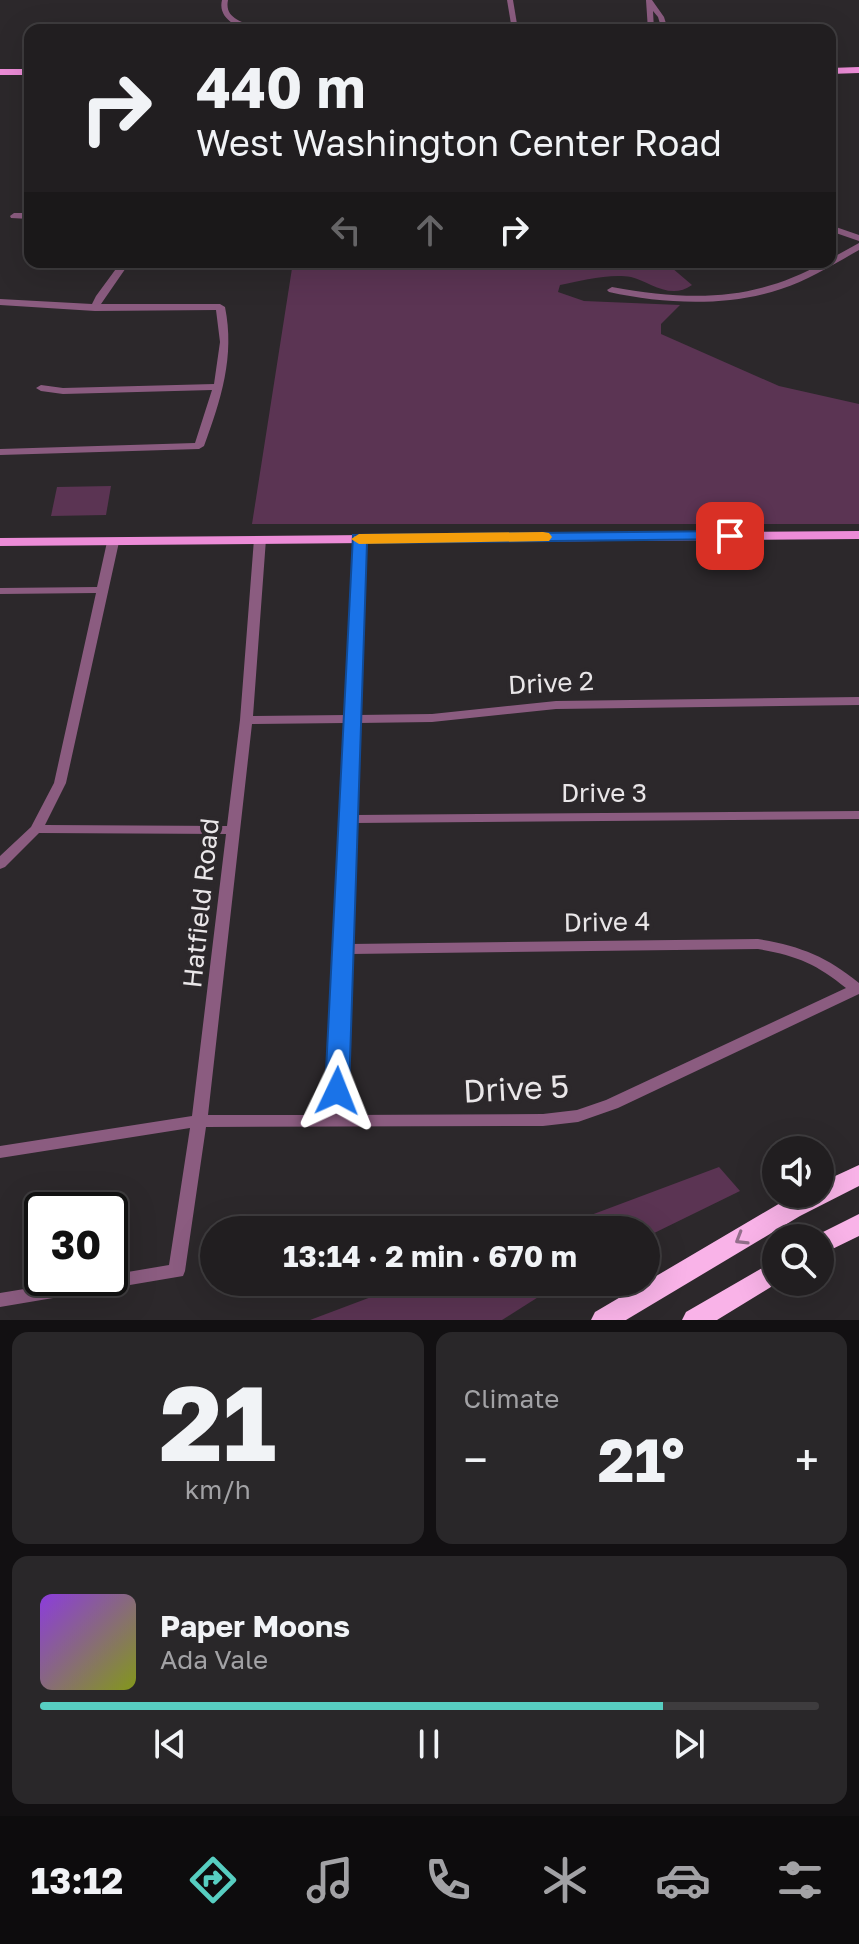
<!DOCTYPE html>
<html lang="en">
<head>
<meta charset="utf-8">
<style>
	body { margin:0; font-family:"Golos Text",sans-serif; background:#292729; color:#f1f3f6; height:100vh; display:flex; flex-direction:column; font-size:30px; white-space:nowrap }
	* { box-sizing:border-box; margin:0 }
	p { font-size:26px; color:#a2a2a5 }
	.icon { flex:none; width:44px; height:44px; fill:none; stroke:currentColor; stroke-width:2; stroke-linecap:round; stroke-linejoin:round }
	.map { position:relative; height:1320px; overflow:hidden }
	.drawer { display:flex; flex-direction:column; gap:12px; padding:12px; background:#121012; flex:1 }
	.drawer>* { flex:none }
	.top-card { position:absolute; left:24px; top:24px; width:812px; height:244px; border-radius:16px; box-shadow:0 8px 32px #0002,0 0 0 2px #3e3c3e; background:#211e20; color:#f1f3f6; overflow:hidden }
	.buttons { position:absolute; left:762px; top:1136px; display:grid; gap:16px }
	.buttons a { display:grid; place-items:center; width:72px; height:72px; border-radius:50%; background:#211e20; box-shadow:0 8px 32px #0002,0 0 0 2px #3e3c3e; font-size:40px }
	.speed { position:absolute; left:24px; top:1192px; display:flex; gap:16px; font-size:40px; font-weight:700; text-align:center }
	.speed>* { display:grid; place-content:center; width:104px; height:104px; border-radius:50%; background:#211e20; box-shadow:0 8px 32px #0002,0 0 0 2px #3e3c3e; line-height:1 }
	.speed .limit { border:4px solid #111; border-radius:12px; background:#fff; color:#111 }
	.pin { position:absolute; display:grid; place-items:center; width:68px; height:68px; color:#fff; margin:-34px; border-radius:16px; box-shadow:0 4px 12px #0006 }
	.me { position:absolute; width:88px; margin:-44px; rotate:2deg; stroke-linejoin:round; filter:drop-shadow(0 0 6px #0008) }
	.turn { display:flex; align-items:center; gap:28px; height:168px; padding:0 40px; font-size:36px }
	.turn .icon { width:104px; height:104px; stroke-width:2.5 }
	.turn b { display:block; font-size:56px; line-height:68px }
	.lanes { display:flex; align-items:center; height:76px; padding:0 40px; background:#0003; justify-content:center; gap:40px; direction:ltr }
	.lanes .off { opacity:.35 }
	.big { font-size:60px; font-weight:700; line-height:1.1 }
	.drawer .tile { flex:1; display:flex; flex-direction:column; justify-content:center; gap:12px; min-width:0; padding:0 28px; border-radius:16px; background:#292729 }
	.drawer .dial { align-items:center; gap:0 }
	.dial b { font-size:104px; line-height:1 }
	.song { display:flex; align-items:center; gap:24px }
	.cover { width:96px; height:96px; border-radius:12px; background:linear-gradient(135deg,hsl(270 70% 55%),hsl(70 70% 35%)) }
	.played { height:8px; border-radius:4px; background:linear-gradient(90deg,#57cec1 80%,#3e3c3e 80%) }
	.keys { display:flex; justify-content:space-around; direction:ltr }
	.heat { display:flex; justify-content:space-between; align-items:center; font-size:44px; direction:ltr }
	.drawer .tiles { flex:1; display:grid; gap:12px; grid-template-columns:1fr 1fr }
	.tile:last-child { grid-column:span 2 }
	.trip { position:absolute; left:200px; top:1216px; width:460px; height:80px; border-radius:40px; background:#211e20; box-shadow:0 8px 32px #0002,0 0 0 2px #3e3c3e; font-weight:700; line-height:80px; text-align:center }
	.dock { display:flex; height:128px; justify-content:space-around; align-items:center; background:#0d0c0d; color:#a2a2a5 }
	.dock .icon { width:56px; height:56px }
	.dock .selected { color:#57cec1 }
	.dock b { font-size:36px; color:#f1f3f6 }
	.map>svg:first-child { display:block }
	.green { fill:#5b3453 }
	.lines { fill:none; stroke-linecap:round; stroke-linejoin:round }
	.minor { fill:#8b5c80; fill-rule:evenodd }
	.major { fill:#ec8cd7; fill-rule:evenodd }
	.highway { fill:#f9b3e8; fill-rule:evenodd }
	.oneway { stroke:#926e8a }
	.route { fill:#1a73e8; stroke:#114b97; stroke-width:2 }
	.slow { fill:#f59e0b }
	.labels { text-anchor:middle; stroke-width:8; stroke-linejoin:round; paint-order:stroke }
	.street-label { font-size:26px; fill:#e9e6e8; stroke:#2c282b }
	.near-street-label { font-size:32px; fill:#e9e6e8; stroke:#2c282b }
</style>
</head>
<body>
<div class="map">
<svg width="859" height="1320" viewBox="0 0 859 1320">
	<rect width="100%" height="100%" fill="#2c282b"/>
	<g class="green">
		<path d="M293,262H665L692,285C670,301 649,281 631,277C610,273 580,281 560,285L558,292L584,301L680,305L661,324V334L779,386L859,404V524H252Z"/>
		<path d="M111,486L106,515L51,516L57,487Z"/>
		<path d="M719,1167L740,1191L646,1237V1230H551Z"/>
		<path d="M411,1282H562L502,1320H310Z"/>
	</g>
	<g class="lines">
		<g class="minor">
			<path d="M222,0H228C224,20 244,21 258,30C241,30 217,20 222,0Z"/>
			<path d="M507,0H513L518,30H512Z"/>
			<path d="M646,0H652L664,17L668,30H662L658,17L653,11L654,30H648Z"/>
			<path d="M14,213H30V219L11,218L10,216Z"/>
			<path d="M830,225L859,235V241L830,231Z"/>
			<path d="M859,243V250C834,264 809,280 781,289C727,307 664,304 609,292L607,290L612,287C691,301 753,302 825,262H830V259Z"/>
			<path d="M121,262H130L101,304H220L225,307C235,356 221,400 204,446L199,449L0,455V449L195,443L212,390L63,394L41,391L36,388L41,385L63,388L214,384L220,342L216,310L95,311L0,305V299L92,304L96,296Z"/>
			<path d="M359,535L365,538L358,715L432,714L556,701L859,697V705L556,709L432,722L358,723L355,815L859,811V819L354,823L350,944L758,939C800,946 826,956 859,983V994L618,1108L578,1122L543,1126L206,1127L185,1271L183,1276L0,1307V1293L91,1278H110V1275L169,1265L190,1128L0,1158V1146L192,1116L226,834L39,833L5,867L0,869V856L31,827L54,783L96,593L0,594V588L97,587L107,542L113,539L119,542L66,783L45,825L227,826L240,720L254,539L260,536L266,539L253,716L346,715L353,538ZM345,723L328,1115H208L252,724ZM758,949C795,955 817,964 846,988L606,1100L577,1110L543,1114L344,1115L350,954Z"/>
		</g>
		<g class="major">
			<path d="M859,67V73L830,74V68Z"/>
			<rect x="0" y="69" width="30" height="6"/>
			<path d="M859,531V539L0,546V538Z"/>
		</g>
		<g class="highway">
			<path d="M859,1165V1186L800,1216L626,1320H591L595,1312L782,1202L798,1194H820V1183Z"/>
			<path d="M859,1214V1236L820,1255V1238H811Z"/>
			<path d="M776,1260V1282H779L717,1320H682L686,1312Z"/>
		</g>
	</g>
	<defs><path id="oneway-chevron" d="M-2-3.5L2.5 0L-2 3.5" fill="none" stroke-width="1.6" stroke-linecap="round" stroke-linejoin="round" transform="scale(2)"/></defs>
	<use class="oneway" href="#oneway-chevron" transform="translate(741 1239) rotate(149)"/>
	<path class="route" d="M730,531L739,536L736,539L367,543L349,1091L345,1097L337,1100L329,1097L325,1091L353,535Z"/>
	<path class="slow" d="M543,532L549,533L552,537L549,541L359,544L351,539L359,534Z"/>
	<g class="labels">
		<g class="street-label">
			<text transform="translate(551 683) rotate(-3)" y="9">Drive 2</text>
			<text x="604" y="802">Drive 3</text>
			<text transform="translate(201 903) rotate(-84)" y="9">Hatfield Road</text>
			<text transform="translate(607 922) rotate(-1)" y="9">Drive 4</text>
		</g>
		<g class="near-street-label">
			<text transform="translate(516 1089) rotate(-3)" y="11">Drive 5</text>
		</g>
	</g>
</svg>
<div class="buttons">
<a><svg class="icon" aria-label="sound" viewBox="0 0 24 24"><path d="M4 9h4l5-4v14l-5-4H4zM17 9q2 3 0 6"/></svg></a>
<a><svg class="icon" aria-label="search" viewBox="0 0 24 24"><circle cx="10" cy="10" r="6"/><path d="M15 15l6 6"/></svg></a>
</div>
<div class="speed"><div class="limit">30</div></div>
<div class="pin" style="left:730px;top:536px;background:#d93025"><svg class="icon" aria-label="arrive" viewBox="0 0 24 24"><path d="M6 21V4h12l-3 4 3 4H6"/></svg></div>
<svg class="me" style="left:337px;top:1091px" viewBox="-20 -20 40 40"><path d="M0-17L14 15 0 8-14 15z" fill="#1a73e8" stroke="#fff" stroke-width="4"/></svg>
<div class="trip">13:14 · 2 min · 670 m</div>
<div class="top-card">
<div class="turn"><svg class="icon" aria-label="right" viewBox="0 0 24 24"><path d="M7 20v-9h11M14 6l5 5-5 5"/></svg><div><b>440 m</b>West Washington Center Road</div></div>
<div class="lanes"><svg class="icon off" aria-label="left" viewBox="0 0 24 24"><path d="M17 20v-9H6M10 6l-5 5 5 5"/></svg><svg class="icon off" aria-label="ahead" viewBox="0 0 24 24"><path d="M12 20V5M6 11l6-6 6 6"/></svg><svg class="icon" aria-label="right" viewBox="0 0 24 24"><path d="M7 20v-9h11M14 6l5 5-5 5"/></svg></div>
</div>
</div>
<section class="drawer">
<div class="tiles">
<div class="tile dial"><b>21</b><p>km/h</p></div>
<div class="tile"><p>Climate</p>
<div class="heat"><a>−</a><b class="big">21°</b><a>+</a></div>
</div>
<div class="tile">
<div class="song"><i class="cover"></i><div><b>Paper Moons</b><p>Ada Vale</p></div></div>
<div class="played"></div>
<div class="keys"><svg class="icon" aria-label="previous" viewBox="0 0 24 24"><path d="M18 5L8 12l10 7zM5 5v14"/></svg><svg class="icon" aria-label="pause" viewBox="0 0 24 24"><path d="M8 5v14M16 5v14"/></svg><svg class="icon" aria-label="next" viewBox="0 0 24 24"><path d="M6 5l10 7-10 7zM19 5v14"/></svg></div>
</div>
</div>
</section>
<nav class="dock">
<b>13:12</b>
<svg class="icon selected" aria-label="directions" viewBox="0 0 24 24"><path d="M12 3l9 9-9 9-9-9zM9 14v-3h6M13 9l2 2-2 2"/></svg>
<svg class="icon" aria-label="music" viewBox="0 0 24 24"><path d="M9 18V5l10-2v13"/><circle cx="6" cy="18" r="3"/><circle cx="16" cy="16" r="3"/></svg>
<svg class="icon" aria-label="phone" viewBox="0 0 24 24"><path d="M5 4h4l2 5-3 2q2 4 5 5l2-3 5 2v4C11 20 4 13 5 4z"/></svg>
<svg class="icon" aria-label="climate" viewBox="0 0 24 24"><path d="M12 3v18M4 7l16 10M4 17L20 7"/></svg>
<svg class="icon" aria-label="car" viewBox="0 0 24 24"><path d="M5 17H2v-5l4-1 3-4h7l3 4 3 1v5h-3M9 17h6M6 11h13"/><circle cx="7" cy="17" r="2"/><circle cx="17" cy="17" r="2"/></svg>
<svg class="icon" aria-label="filters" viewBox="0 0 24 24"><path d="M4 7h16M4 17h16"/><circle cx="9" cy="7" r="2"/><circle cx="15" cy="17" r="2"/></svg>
</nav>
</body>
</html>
